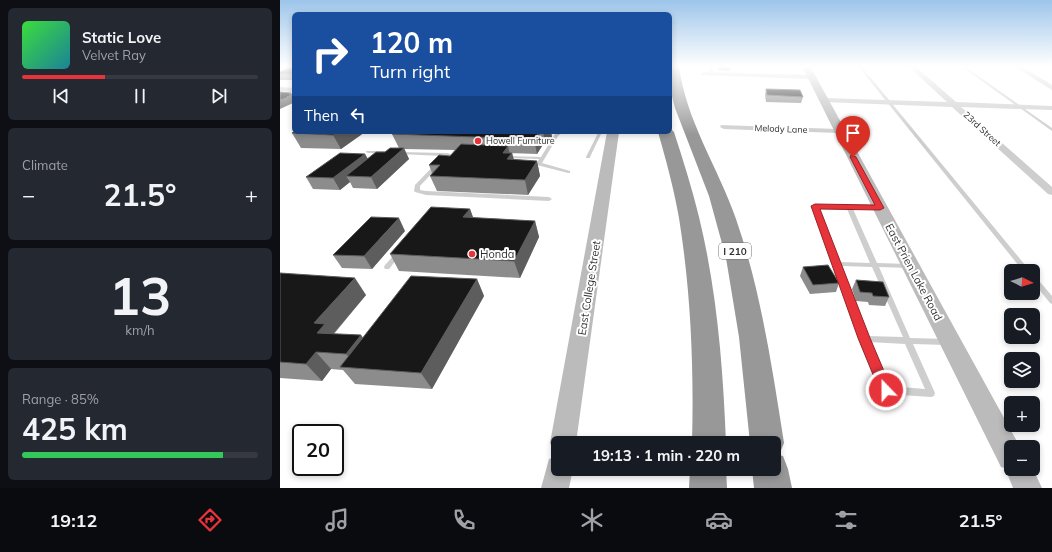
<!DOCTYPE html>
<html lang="en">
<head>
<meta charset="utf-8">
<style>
	body { margin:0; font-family:Mulish,sans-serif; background:#242831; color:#f1f3f6; height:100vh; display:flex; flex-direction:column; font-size:15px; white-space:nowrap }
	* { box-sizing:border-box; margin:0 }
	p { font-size:13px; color:#9ea1a6 }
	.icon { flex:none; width:22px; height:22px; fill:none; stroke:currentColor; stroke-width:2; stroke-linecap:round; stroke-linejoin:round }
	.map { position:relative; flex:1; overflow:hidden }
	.panel { display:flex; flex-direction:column; gap:8px; padding:8px; background:#0d0f14; width:280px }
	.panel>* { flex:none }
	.top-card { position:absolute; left:12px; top:12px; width:380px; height:122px; border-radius:6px; box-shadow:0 2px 6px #0003; background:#1a4fa0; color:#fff; overflow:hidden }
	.needle { width:26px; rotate:95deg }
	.tools { position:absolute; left:724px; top:264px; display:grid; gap:8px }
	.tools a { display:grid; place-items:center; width:36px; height:36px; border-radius:6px; background:#171b24; box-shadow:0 2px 6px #0003; font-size:20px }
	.speed { position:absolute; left:12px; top:424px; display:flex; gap:8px; font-size:20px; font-weight:700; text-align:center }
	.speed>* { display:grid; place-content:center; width:52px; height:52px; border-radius:50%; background:#171b24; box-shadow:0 2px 6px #0003; line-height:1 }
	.speed .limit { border:2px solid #111; border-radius:6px; background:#fff; color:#111 }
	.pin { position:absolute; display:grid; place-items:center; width:34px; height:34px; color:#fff; margin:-41px -17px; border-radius:50% 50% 50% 0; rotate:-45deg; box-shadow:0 0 4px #0007 }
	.pin .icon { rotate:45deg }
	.me { position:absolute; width:44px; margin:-22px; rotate:338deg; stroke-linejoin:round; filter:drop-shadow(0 0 3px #0008) }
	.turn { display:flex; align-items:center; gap:14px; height:84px; padding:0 12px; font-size:18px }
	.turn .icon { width:52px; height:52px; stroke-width:2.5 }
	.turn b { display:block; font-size:28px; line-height:34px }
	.then { display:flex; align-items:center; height:38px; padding:0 12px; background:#0003; gap:8px; font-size:15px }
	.big { font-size:30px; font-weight:700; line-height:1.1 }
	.panel .widget { flex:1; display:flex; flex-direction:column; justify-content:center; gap:6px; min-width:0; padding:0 14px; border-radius:6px; background:#242831 }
	.panel .dial { align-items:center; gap:0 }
	.dial b { font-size:52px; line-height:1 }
	.song { display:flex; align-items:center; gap:12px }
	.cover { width:48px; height:48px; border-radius:6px; background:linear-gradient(135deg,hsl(120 70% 55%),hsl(190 70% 35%)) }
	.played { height:4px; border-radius:2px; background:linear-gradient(90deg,#e7343b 35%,#363941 35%) }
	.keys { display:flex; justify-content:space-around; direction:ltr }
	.heat { display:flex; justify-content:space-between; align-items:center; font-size:22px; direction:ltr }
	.charge { height:6px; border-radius:3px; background:linear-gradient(90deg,#34c759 85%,#363941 0) }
	.trip { position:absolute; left:271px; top:436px; width:230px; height:40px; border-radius:6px; background:#171b24; box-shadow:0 2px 6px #0003; font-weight:700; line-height:40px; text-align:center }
	.tabs { display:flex; height:64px; justify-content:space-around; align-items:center; background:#090b0e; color:#9ea1a6 }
	.tabs .icon { width:28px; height:28px }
	.tabs .current { color:#e7343b }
	.tabs b { font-size:18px; color:#f1f3f6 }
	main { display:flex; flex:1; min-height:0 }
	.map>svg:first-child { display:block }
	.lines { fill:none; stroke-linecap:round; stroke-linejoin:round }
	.lane { fill:#cecece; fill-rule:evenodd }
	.street { fill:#cecece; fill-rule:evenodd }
	.secondary { fill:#bbb; fill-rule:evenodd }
	.highway { fill:#989898; fill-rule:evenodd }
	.wall { fill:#8c8c8c }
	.shaded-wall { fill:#5d5d5d }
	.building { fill:#181818; stroke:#5d5d5d }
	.route { fill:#e7343b; stroke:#962226 }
	.poi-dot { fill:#e7343b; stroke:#fff; stroke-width:1.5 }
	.labels { text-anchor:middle; stroke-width:4; stroke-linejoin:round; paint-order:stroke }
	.far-street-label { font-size:9px; fill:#313131; stroke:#fff }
	.far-poi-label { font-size:9px; fill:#313131; stroke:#fff; text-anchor:start }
	.shield { fill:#fff; stroke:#6f6f6f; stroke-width:1 }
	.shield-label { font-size:10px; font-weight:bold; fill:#313131 }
	.poi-label { font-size:11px; fill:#313131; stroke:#fff; text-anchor:start }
	.street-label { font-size:11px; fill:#313131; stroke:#fff }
</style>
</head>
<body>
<main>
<section class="panel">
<div class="widget">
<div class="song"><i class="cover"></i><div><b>Static Love</b><p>Velvet Ray</p></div></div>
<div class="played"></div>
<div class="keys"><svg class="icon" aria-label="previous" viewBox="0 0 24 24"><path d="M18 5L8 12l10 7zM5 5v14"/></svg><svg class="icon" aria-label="pause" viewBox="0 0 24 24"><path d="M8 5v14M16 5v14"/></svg><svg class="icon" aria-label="next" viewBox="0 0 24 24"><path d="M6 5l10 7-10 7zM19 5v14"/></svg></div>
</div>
<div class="widget"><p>Climate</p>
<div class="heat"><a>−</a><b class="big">21.5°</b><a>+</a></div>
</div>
<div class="widget dial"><b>13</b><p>km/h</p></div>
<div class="widget"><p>Range · 85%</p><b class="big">425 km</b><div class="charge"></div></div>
</section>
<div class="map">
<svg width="772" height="488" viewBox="0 0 772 488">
	<rect width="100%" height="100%" fill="#fff"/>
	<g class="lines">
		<g class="lane">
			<path d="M429,66H433V75L431,76L429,75Z"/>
			<path d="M578,66H581L750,271H743Z"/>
			<path d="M681,66H684L772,128V131Z"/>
			<path d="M279,132L282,133L278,136L262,163L290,171V173H288L257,165V164L259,159L225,158L223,157L225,156L261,157L275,134Z"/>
			<path d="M318,133L321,134L310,157V158H306V157Z"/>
			<path d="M86,151H104L106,152L104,153H88L86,152Z"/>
			<path d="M117,152L166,153H168L172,155L168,156L140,186V190L146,191L269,197L272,199L269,201L146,195L135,192L134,191L135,185L163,156L119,154H117Z"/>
			<path d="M535,205L600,206L603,208L600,210L573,209L597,263L629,264L632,266L629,268L599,267L630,338L667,339L670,340L671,342L670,344L667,345L633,344L655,393L654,396L651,397L606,394L603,393L580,339L555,264L532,207ZM538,209H567L590,263L560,262ZM562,266L592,267L623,337L587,336ZM589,342L625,344L645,389L609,386Z"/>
			<path d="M118,252L120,253L121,254L120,255L109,269H105L104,267L105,265L116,253Z"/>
			<path d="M753,276H755L772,296V304L770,303L753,282Z"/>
		</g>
		<g class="street">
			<path d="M628,66H635L676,102L772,106V110L681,107L772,187V195L768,194L672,107L544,102L540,100L544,98L667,102Z"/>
			<path d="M733,66H741L772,85V90Z"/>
			<path d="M424,72L531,75L534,77L531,79L422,75L421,74Z"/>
			<path d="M0,87L14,88V92L0,91Z"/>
			<path d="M441,125L559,129L563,131L559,133L444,129L440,127Z"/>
		</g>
		<g class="secondary">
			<path d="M522,66H530L740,447H731V469H753L762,488H733L725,468L721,467Z"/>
			<path d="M327,132H339L296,443H278V454L274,452L270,443Z"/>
			<path d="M278,456V469H293L289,488H261L269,459Z"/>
		</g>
		<g class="highway">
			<path d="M390,66H399C406,121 438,167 456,219C481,291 492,367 504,443L499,455L503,456L508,469L512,488H474L472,469H494V443H470L459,337L446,258L429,196L395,108L390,88Z"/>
			<path d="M390,128L394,132C403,160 412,188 419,217C437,291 443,367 446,443H412C414,368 411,293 399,218C394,189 386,160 378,132H390Z"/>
			<path d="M410,469H446L447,488H409Z"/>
		</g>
	</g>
	<g class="wall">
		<path d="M438,66H451L450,71L438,70Z"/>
		<path d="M14,69V80H0V72Z"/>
		<path d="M486,89L523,97L521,103L486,102L485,95Z"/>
		<path d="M85,132L61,149L21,148L12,133Z"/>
		<path d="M115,132H271L272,137L266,146H262L257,154L230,153H232L234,160L257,161L260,176L248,195L157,191L150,176L152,173L149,165L170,156L175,150L124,149L129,159L97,189L73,188L70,182L60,190L33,189L26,177L85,154L88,159L105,152L119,148L112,134Z"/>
		<path d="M190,209L193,218L255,221L259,237L240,278L119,271L110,254Z"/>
		<path d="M125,231L92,269L62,268L53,255Z"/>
		<path d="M523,267L559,283L556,292L530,294L520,276Z"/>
		<path d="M0,273L86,295L54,334L81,335L83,338L197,279L204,296L152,389L75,384L63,370L51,369L42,381L0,378Z"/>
		<path d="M576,280L609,297L605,306L589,305L588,302L576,301L572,289Z"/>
	</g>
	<g class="shaded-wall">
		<path d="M11,93V95L13,94L14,96V99H13L14,102L13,103L0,109V100Z"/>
		<path d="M58,132H85L61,149L53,135Z"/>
		<path d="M259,132L262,146L257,154L254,139Z"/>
		<path d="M263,132H271L272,137L266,146Z"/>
		<path d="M228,146L230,155L232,153L236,168L231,175L223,153Z"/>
		<path d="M124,148L129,159L97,189L91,177Z"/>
		<path d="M85,154L91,165L66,176L70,182L60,190L53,178Z"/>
		<path d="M257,161L260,176L248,195L245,180Z"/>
		<path d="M190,209L196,225L183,217Z"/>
		<path d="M119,218L125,231L92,269L84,256Z"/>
		<path d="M255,221L259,237L240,278L234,261Z"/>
		<path d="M75,278L86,295L53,334L37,333L34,323Z"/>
		<path d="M197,279L204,296L152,389L141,373Z"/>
		<path d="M81,335L93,353L78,368L66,354Z"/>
		<path d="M36,352L51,369L42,381L26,364Z"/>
	</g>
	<g class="building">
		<path d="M8,68L14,69V74H0V72Z"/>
		<path d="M486,89L520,90L523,97L487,95Z"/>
		<path d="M0,92L11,93L9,94H13L7,97H9L0,100Z"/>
		<path d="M14,132H58L53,135L12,133Z"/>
		<path d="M115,132H259L254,139L112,134Z"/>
		<path d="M181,144L228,146L223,153H232L227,159L257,161L245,180L150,176L160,165H149L159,155L170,156Z"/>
		<path d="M110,148H124L91,177L66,176L96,152H105Z"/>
		<path d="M60,153L85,154L53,178L26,177Z"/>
		<path d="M151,207L190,209L183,217L255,221L234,261L110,254Z"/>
		<path d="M91,217L119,218L84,256L53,255Z"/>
		<path d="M548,265L559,283L533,285L523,267Z"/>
		<path d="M0,273L75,278L34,323L45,324L37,333L81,335L66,354L36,352L26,364L0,362Z"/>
		<path d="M131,276L197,279L141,373L60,367Z"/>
		<path d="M576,280L603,282L609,297L593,296L592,293L580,292Z"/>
	</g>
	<linearGradient id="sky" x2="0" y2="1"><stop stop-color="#9dc5ea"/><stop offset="0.49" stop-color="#fff"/><stop offset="1" stop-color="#fff" stop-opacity="0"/></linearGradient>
	<rect width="772" height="135" fill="url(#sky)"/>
	<path class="route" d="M571,155L576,157L604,208L600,210L540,209L590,338L612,390L610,394L606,396L601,394L578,338L531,206L535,204L595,205L570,157Z"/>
	<g class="poi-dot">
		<circle cx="198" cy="141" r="4"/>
		<circle cx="192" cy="254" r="4"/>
	</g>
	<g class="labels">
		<g class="far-street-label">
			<text transform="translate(501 129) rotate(2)" y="3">Melody Lane</text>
			<text transform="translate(702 129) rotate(42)" y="3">23rd Street</text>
		</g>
		<g class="far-poi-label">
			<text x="206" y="144">Howell Furniture</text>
		</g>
		<rect class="shield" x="439" y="243" width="32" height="16" rx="3"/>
		<g class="shield-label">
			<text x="455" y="255">I 210</text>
		</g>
		<g class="poi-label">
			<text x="200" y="258">Honda</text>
		</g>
		<g class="street-label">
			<text transform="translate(634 272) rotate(62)" y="4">East Prien Lake Road</text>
			<text transform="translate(309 288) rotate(-81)" y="4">East College Street</text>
		</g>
	</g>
</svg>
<div class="tools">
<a><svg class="needle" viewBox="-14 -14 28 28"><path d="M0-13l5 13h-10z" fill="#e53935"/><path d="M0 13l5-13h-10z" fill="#9ea1a6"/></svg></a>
<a><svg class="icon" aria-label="search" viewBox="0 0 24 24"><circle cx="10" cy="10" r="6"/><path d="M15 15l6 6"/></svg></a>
<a><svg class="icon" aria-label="layers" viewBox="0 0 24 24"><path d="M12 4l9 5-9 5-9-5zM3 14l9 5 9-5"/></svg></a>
<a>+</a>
<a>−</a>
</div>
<div class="speed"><div class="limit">20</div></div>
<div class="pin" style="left:573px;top:157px;background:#d93025"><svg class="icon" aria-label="arrive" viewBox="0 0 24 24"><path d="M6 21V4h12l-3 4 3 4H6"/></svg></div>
<svg class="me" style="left:606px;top:390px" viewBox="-20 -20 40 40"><circle r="17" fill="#e7343b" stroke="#fff" stroke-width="3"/><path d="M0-11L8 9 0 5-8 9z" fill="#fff"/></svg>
<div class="trip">19:13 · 1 min · 220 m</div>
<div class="top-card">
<div class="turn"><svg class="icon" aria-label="right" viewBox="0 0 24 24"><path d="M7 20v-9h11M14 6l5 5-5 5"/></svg><div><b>120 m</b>Turn right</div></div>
<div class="then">Then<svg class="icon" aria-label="left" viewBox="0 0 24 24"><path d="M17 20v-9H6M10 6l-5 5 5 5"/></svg></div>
</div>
</div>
</main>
<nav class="tabs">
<b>19:12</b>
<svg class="icon current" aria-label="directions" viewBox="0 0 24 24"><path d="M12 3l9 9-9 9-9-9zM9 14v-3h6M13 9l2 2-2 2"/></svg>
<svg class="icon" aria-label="music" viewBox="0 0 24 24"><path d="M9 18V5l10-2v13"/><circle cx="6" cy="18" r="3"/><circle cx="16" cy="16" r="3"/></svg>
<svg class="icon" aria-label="phone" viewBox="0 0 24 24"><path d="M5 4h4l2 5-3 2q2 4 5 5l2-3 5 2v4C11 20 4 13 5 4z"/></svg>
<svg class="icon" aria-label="climate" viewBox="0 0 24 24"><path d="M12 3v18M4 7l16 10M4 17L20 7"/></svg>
<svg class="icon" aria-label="car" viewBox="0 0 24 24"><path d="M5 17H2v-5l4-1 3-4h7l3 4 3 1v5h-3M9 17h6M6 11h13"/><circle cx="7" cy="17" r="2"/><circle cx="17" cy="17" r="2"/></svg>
<svg class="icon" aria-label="filters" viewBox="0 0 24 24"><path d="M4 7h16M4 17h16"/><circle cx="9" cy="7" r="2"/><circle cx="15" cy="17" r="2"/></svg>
<b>21.5°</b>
</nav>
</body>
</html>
